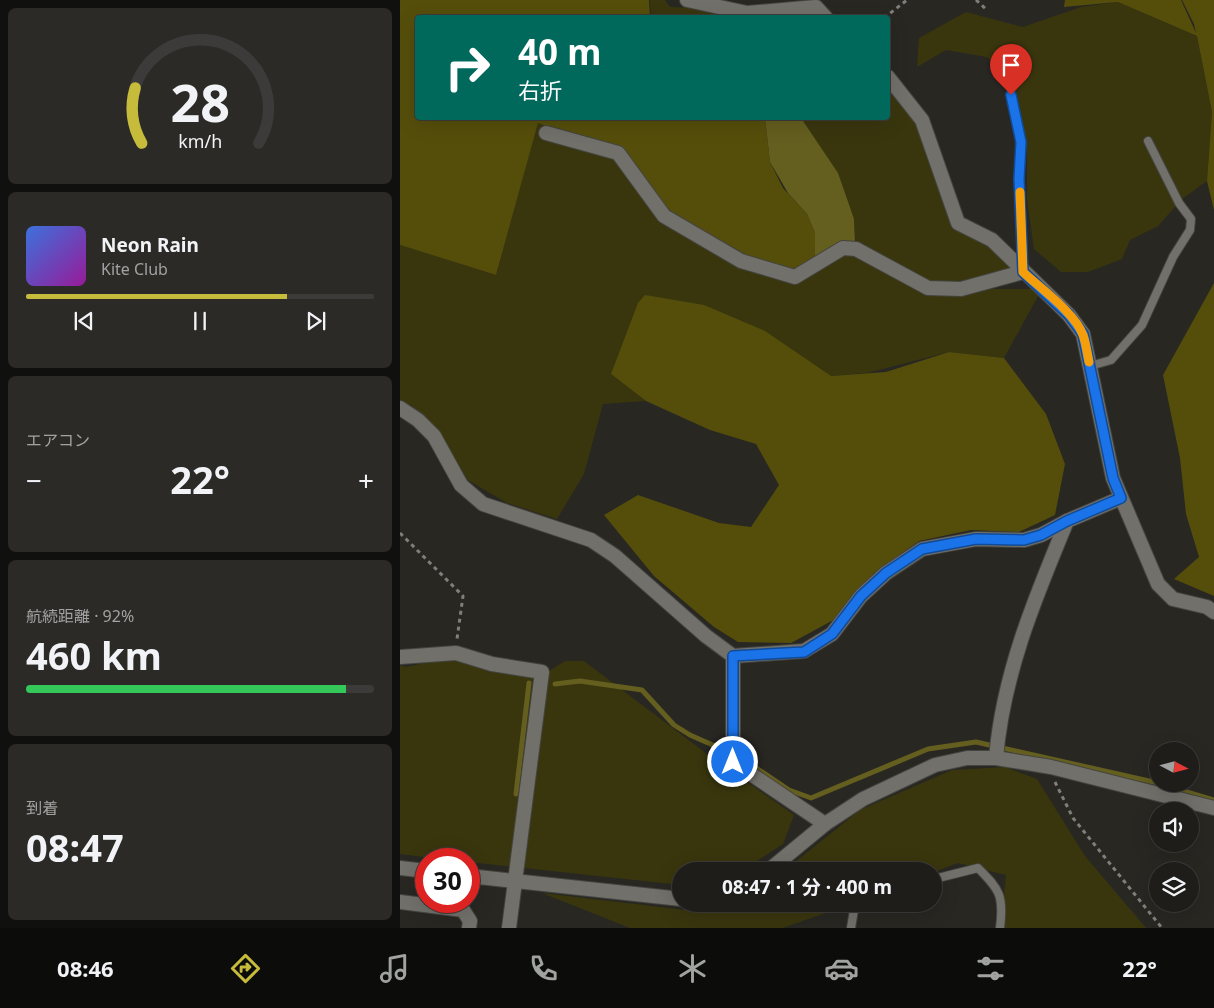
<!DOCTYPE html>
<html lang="ja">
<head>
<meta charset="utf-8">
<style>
	body { margin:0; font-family:"Noto Sans","Noto Sans JP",sans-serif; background:#2b2a27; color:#f1f3f6; height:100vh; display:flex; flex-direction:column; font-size:19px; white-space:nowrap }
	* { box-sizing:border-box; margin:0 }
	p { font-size:16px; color:#a1a2a2 }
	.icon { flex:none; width:28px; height:28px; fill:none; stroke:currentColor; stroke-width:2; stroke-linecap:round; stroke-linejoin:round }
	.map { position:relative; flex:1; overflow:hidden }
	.details { display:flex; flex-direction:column; gap:8px; padding:8px; background:#10100e; width:400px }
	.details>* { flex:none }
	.top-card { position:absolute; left:15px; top:15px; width:475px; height:105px; border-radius:5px; box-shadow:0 5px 20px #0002,0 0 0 1px #3c3b39; background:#00695c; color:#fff; overflow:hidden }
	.needle { width:32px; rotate:97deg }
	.buttons { position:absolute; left:749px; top:742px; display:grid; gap:10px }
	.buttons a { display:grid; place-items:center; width:50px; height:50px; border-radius:50%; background:#1e1d1a; box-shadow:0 5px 20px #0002,0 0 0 1px #3c3b39; font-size:25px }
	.speed { position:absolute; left:15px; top:848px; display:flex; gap:10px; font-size:25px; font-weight:700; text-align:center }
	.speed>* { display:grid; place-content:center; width:65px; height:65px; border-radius:50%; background:#1e1d1a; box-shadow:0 5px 20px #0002,0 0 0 1px #3c3b39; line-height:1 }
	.speed .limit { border:8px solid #d22; background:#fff; color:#111 }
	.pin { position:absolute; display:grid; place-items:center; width:42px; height:42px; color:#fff; margin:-51px -21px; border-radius:50% 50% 50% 0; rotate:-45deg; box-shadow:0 0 5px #0007 }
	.pin .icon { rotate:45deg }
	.me { position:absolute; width:55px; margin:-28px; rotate:0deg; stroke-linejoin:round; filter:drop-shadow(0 0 4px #0008) }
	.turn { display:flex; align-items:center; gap:18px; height:105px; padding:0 20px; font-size:22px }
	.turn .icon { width:65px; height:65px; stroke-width:2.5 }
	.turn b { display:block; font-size:35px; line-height:42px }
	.big { font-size:38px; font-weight:700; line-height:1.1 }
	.details .tile { flex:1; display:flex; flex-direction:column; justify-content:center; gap:8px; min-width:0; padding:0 18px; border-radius:8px; background:#2b2a27 }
	.details .dial { align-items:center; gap:0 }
	.dial svg { height:130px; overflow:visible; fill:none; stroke:#3c3b39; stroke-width:7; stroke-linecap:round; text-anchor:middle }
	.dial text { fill:#f1f3f6; stroke:none }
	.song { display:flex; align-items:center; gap:15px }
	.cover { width:60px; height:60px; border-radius:8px; background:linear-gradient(135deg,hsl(220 70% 55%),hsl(300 70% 35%)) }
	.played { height:5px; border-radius:2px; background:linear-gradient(90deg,#c7bb3b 75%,#3c3b39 75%) }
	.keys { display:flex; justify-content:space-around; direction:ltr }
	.heat { display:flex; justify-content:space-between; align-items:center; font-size:28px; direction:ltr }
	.charge { height:8px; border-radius:4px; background:linear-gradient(90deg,#34c759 92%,#3c3b39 0) }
	.trip { position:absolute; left:272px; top:862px; width:270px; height:50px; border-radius:25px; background:#1e1d1a; box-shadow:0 5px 20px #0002,0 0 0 1px #3c3b39; font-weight:700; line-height:50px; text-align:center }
	.menu { display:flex; height:80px; justify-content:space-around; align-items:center; background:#0c0c0a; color:#a1a2a2 }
	.menu .icon { width:35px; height:35px }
	.menu .active { color:#c7bb3b }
	.menu b { font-size:22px; color:#f1f3f6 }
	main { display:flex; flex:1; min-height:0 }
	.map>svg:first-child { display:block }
	.green { fill:#39360e }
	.forest { fill:#554e0b }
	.water { fill:#645e1f }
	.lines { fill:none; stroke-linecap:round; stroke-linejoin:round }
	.stream { stroke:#645e1f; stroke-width:5 }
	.service-casing { stroke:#444440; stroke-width:10 }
	.minor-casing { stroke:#444440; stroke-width:16 }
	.tertiary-casing { stroke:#444440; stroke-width:16 }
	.path { stroke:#807f7b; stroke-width:3; stroke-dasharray:4 4; stroke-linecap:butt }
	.service { stroke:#71706a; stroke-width:8 }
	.minor { stroke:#71706a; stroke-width:14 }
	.tertiary { stroke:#71706a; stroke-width:14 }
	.route-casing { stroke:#114b97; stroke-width:12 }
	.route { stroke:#1a73e8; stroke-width:9 }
	.slow { stroke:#f59e0b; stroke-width:9 }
</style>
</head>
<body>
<main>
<section class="details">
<div class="tile dial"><svg viewBox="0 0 100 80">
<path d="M14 69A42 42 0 1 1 86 69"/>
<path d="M14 69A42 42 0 0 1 10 35" stroke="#c7bb3b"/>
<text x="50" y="56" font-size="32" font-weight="700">28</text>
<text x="50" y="72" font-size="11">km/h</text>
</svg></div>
<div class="tile">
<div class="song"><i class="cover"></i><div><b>Neon Rain</b><p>Kite Club</p></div></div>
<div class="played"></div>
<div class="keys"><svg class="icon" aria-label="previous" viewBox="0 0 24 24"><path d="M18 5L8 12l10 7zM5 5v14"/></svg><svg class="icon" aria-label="pause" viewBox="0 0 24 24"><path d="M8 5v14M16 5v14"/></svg><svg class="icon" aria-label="next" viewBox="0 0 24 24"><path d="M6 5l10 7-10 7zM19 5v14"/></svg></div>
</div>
<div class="tile"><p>エアコン</p>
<div class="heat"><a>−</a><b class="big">22°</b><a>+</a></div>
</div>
<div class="tile"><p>航続距離 · 92%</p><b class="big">460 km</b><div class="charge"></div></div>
<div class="tile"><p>到着</p><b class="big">08:47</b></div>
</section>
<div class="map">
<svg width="814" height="928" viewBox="0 0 814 928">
	<rect width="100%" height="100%" fill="#282722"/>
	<g class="green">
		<path d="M250,0H265L270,7L332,9L348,17H251Z"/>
		<path d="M718,2L797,36L812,112L807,181L782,199L758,226L730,240L722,259L688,272H661L634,249L627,200V152L600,70L587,57L546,50L517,67L519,38L566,12L623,27L681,7Z"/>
		<path d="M488,90L493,95L504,98L514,110L558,223L623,272L561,289H642L604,358L549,352L467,373L431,376L211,374L246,401L203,404L184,474L157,519L107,503L66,479L32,425L11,405L0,402V245L96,275L138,122L218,153L395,277L456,249L454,219L401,118H488Z"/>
		<path d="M39,660L70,662L144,674L165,661H184L303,751L394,815L383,844L342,871H281V885L69,862V859H40L0,854V665L6,667Z"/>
		<path d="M605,767L637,779L685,856L746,928H601L606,875L558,863L534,872L384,871L460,810L552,770Z"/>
		<path d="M142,893L311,913L333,904H451L383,928H230Z"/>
	</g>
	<g class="forest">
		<path d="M0,0H249L250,17L18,18V118H365L370,162L383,188L407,214L415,233V265L395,277L341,261L264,216L218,153L138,123L96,275L0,245Z"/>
		<path d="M665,0H781L796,33L794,24L782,0H814V210L807,181L812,112L797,36L718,2L664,7Z"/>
		<path d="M814,283V596L774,579L799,557L786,514L780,458L763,375Z"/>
		<path d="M245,295L304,305L365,331L431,376L486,372L549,352L604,358L646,414L665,464L655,515L619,532L571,530L519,541L474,573L463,585L439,617L391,643L338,642L314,627L254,576L204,515L238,495L319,523L351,527L379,485L356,444L310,430L246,401L211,374L238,303Z"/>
	</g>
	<path class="water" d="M365,118H401L438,173L454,219L455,242L415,265V233L407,214L388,193L370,162Z"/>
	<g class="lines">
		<g class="stream">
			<path d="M155,684L180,681L242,690L274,725L290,735L340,757L389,790L411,798L528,749L576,742L758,783"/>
			<path d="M760,784L814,800"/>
			<path d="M116,794L129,683"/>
		</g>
		<g class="service-casing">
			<g id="service">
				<path d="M611,95L621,142L619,179L623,269"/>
				<path d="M690,366L711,360L742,325L773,257L790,230L791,219L779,203L748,141"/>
				<path d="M534,879L578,868C600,890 604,896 600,928"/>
				<path d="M451,928L455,904"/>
			</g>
		</g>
		<g class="minor-casing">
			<g id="minor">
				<path d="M287,0L347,13L416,7L426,18"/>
				<path d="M488,77L522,120L558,223L592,240L669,315L683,334L713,478L758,584L773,599L807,607L814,612"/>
				<path d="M146,133L218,153L264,216L341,261L395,277L443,248L456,249L528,288L561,289L623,272"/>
				<path d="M0,408L18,420L34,436L61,485L83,504L191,540L215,556L306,636L333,656V762L425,824"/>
				<path d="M333,656L404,651L432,634L461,596L486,573L522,549L576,539L624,540L641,535L667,521"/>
				<path d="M0,657L56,653L92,664L142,672L109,928"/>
				<path d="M596,758C603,674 635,598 667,521L721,498"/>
				<path d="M368,871L425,824L463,799L535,765L567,758H596L651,767L814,808"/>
				<path d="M0,902L63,910L70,921L69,928"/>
			</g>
		</g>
		<g class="tertiary-casing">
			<g id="tertiary">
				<path d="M0,868L26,871"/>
				<path d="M69,876L281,899"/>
			</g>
		</g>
		<g class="path">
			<path d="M576,0L586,9"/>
			<path d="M484,18L507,0"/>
			<path d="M0,533L63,596L57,639"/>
			<path d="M655,782L673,818L762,928"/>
		</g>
		<use href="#service" class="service"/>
		<use href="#minor" class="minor"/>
		<use href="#tertiary" class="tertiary"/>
	</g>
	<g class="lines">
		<g class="route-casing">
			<path id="route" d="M333,762V656L404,652L432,634L461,596L486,573L522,549L576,539L624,540L641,535L667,521L721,498L713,478L683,334L669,315L623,272L619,179L621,142L611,95"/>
		</g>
		<use href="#route" class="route"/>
		<path class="slow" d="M620,192L623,272C640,288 675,313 683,335C686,343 687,353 689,362"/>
	</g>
</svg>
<div class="buttons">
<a><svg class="needle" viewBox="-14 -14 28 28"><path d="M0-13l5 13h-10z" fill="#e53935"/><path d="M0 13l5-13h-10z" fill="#a1a2a2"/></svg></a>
<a><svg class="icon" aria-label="sound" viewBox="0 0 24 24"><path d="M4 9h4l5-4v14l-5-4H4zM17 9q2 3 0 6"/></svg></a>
<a><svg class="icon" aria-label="layers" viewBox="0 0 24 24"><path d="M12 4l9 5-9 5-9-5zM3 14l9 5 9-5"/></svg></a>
</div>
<div class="speed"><div class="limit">30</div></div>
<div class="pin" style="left:611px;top:95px;background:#d93025"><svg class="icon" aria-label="arrive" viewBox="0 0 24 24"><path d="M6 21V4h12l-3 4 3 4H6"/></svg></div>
<svg class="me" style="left:333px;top:762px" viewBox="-20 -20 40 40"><circle r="17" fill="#1a73e8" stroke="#fff" stroke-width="3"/><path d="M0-11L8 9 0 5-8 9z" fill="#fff"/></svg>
<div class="trip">08:47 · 1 分 · 400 m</div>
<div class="top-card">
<div class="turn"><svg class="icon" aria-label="right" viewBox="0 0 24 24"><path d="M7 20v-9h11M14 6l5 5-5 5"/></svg><div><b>40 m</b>右折</div></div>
</div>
</div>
</main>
<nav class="menu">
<b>08:46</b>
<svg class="icon active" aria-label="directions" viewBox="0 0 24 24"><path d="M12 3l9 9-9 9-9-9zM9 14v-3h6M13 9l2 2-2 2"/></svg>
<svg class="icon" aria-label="music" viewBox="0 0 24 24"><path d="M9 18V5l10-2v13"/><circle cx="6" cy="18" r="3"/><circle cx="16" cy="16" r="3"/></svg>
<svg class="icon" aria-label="phone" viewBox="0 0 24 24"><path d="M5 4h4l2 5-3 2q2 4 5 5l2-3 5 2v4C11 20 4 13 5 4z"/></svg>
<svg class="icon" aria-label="climate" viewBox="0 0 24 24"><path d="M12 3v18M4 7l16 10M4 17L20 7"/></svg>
<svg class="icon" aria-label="car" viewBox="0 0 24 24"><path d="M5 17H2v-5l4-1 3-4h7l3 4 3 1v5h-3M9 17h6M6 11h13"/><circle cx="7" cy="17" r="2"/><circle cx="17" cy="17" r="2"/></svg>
<svg class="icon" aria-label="filters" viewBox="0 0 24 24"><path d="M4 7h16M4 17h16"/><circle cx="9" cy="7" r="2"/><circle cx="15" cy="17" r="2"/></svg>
<b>22°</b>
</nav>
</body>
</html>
